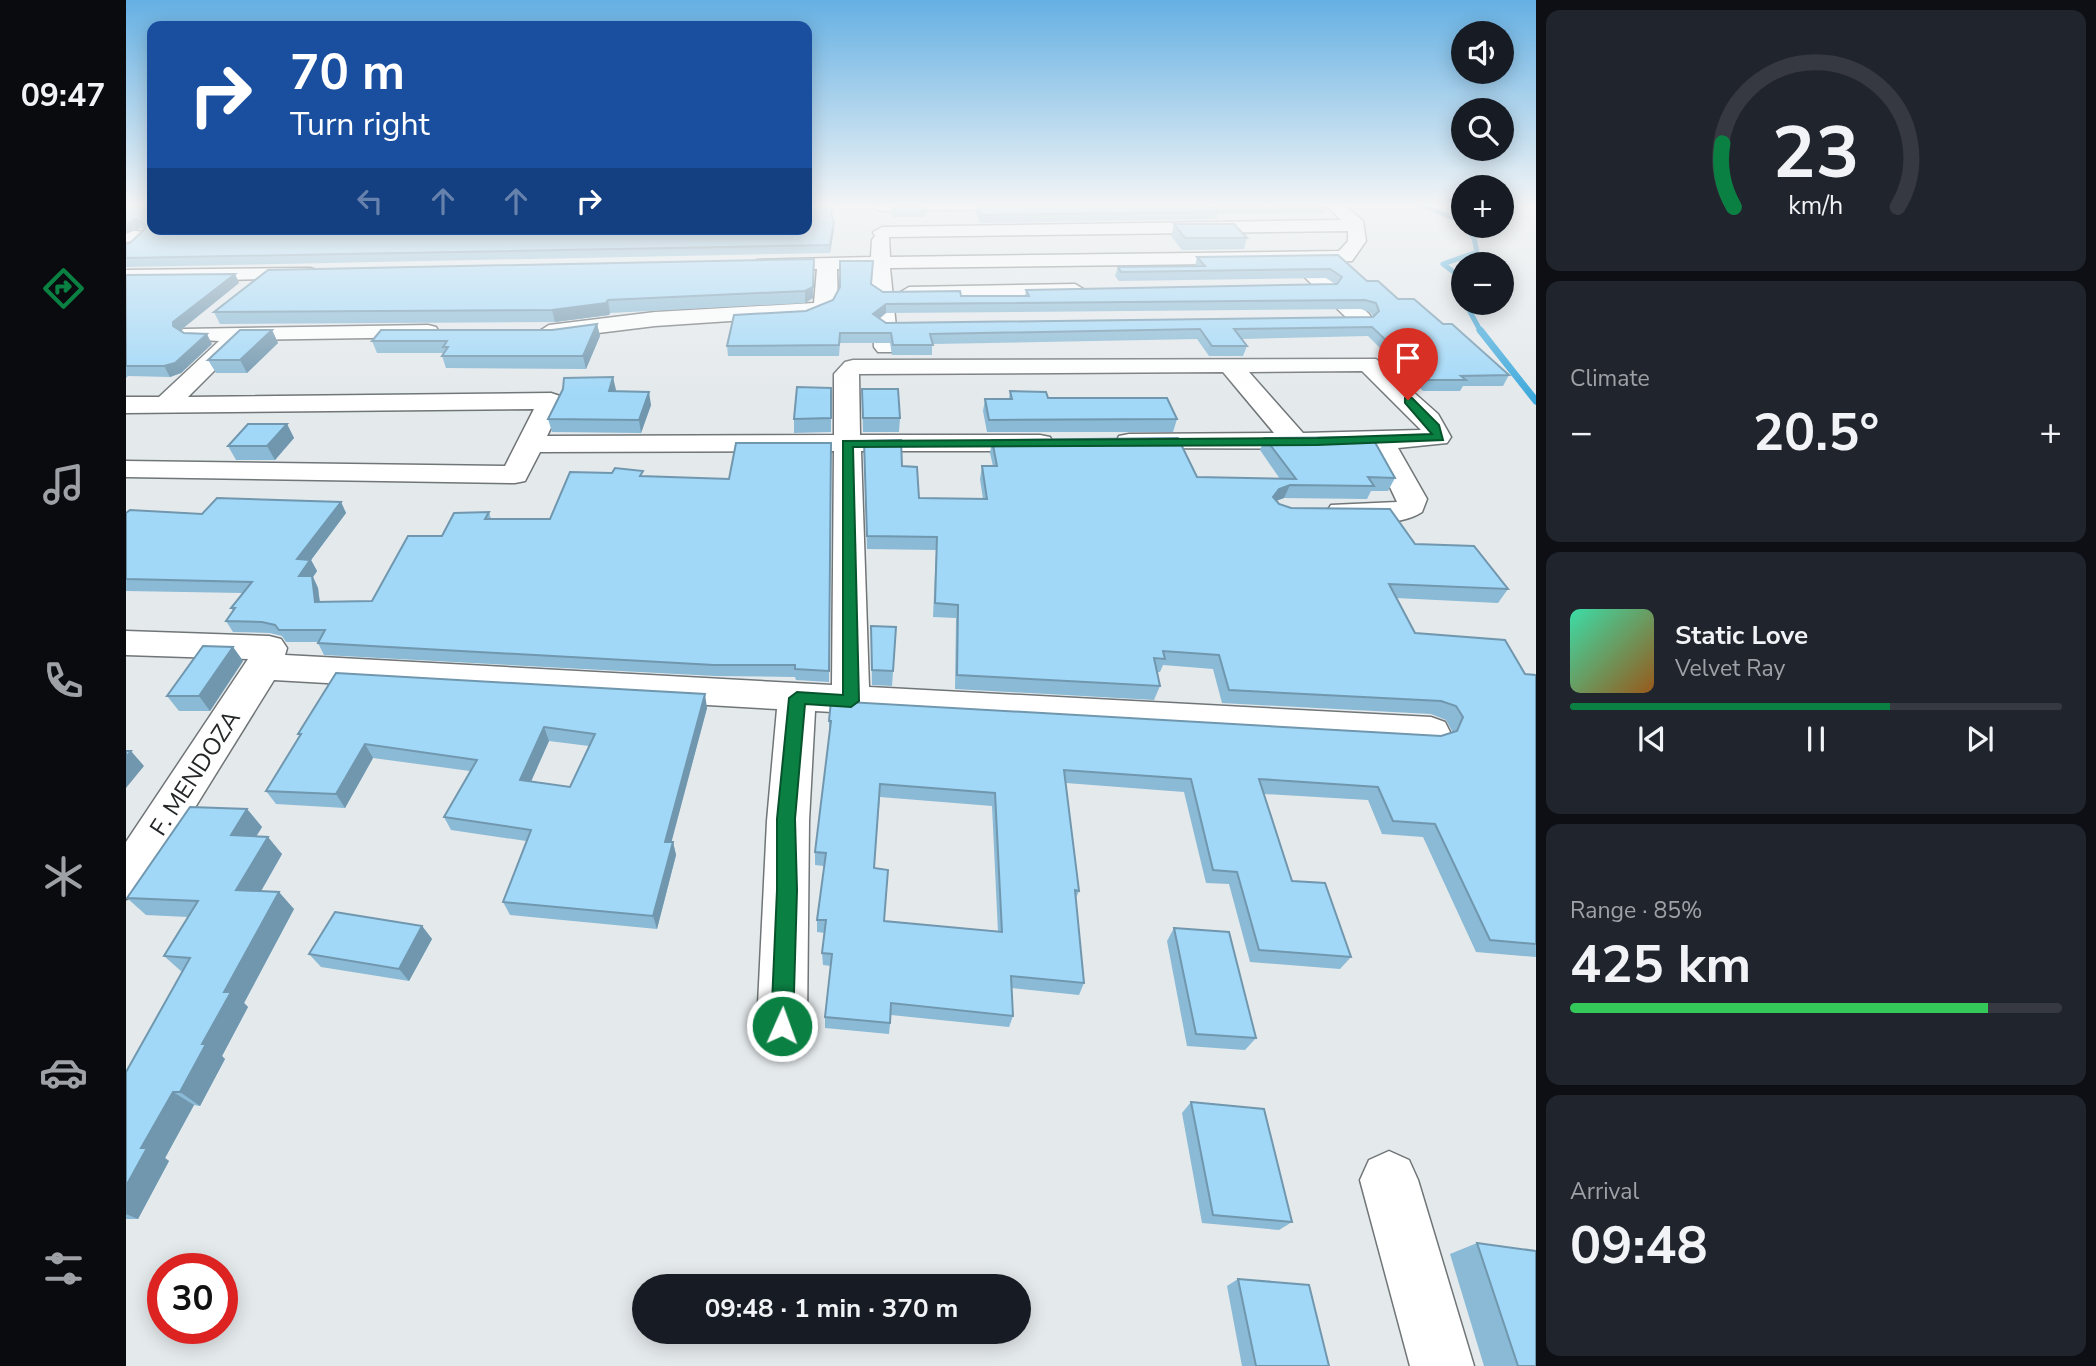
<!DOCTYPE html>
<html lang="en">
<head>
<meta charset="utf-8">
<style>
	body { margin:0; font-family:"Nunito Sans",sans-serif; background:#20242c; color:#f1f3f6; height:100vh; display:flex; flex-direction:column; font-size:26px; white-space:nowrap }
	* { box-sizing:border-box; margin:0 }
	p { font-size:23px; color:#9ea1a6 }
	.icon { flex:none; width:38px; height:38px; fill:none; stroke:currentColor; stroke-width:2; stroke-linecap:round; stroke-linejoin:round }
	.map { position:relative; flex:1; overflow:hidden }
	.drawer { display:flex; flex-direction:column; gap:10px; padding:10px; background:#0d0f14; width:560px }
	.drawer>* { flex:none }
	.banner { position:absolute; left:21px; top:21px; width:665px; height:214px; border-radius:14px; box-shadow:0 4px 18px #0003; background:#1a4fa0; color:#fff; overflow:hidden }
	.buttons { position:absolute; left:1325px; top:21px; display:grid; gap:14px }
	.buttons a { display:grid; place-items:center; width:63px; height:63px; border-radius:50%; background:#171b24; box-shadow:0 4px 18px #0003; font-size:35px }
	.speed { position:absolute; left:21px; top:1253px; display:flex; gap:14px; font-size:35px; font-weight:700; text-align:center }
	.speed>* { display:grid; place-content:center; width:91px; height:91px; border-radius:50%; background:#171b24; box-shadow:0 4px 18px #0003; line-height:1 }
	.speed .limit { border:10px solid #d22; background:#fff; color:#111 }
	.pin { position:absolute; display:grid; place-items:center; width:60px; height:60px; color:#fff; margin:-72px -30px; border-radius:50% 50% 50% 0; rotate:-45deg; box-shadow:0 0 7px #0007 }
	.pin .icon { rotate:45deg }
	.me { position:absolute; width:77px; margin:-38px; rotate:2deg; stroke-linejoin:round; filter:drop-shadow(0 0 5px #0008) }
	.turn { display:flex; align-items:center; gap:24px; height:147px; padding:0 28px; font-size:32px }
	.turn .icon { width:91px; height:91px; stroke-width:2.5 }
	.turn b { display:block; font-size:49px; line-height:60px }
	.lanes { display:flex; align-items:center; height:66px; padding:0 28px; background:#0003; justify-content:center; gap:35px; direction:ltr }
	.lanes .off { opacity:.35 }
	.big { font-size:52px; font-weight:700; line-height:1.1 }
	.drawer .tile { flex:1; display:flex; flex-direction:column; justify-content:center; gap:10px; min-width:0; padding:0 24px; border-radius:14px; background:#20242c }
	.drawer .dial { align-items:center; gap:0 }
	.dial svg { height:182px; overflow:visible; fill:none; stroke:#363941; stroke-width:7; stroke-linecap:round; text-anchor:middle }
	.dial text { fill:#f1f3f6; stroke:none }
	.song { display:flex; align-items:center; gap:21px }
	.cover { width:84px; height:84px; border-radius:10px; background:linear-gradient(135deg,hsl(160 70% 55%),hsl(30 70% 35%)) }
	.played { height:7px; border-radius:4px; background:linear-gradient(90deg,#0b8043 65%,#363941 65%) }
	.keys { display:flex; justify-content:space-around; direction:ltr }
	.heat { display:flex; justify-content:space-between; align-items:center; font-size:38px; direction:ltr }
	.charge { height:10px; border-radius:5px; background:linear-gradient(90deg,#34c759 85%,#363941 0) }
	.trip { position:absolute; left:506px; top:1274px; width:399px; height:70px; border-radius:35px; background:#171b24; box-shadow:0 4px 18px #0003; font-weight:700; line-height:70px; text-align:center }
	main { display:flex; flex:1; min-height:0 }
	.menu { display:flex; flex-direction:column; width:126px; justify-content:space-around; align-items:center; background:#090b0e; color:#9ea1a6 }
	.menu .icon { width:49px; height:49px }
	.menu .selected { color:#0b8043 }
	.menu b { font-size:32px; color:#f1f3f6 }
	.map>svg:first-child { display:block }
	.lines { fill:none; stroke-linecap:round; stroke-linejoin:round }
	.stream-far1 { stroke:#41aadc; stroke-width:5 }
	.stream { stroke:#41aadc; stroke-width:7 }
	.street-casing { stroke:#707577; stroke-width:3 }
	.street { fill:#fff; fill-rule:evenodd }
	.wall { fill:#8abad5; fill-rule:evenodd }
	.shaded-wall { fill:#7197ae }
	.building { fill:#a1d8f8; stroke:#7197ae; stroke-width:2; fill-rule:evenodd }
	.route { fill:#0b8043; stroke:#07532c; stroke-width:2 }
	.labels { text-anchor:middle; stroke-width:5; stroke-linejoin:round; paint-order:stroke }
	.street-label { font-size:24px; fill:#242627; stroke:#fff }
</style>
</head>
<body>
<main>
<nav class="menu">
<b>09:47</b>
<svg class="icon selected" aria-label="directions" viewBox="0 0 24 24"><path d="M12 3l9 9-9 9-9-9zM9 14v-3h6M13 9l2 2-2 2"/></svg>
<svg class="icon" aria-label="music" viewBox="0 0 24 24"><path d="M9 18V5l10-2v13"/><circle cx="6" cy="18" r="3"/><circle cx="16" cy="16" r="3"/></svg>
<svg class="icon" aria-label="phone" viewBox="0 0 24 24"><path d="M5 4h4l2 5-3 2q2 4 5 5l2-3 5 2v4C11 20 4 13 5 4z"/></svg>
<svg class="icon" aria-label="climate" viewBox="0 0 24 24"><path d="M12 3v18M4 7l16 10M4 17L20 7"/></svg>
<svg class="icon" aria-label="car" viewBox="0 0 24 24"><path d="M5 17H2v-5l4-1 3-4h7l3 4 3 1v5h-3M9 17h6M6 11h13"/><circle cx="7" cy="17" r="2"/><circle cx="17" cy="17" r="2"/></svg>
<svg class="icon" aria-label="filters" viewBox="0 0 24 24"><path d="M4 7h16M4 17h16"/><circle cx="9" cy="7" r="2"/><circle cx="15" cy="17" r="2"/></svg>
</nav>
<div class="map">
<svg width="1410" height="1366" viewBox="0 0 1410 1366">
	<rect width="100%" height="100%" fill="#e4e9ec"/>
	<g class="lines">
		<g class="stream-far1">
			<path d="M1292,204L1331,219L1337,225"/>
			<path d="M1337,279L1317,264L1351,252L1348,238L1338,226"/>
			<path d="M1344,303L1342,308L1355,332"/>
		</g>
		<path class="stream" d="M1354,330L1410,401"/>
		<g class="street-casing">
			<g id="street">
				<path d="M750,204H908L899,209L757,211L751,210Z"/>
				<path d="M1199,204H1217L1237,221L1240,241L1226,261L1187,263L1243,314L1246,319L1243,324H1227L1164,263L764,268L772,347L768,352H752L748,347L744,269H711C711,287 716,310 694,315L529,326L423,339L412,332L423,325L529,312L688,303L691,269L638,270L628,264L631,260L745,257L746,240L749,236L747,232L756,227L1215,220ZM1222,231V241L1213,251L764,257L763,237Z"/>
				<path d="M0,230L20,232L22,236L20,240L0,242Z"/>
				<path d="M184,268L191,270L194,274L191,278L0,282V270Z"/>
				<path d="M949,284L959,290L956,294L783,299L773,293L783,287Z"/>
				<path d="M302,325L310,327L313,332L310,337L119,340L62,397L425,393L434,396L438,401L421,436L708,435V374L719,362L727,360L1250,359L1312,414L1325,437L1321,443L1272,448L1301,499L1296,512C1273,527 1232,524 1205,517L1201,511L1205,505L1271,502L1246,449L993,448L990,442L993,436L1003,434L1148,433L1097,372L733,374L734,435H914L924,437L927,443L924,449L914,451H735L743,687L1305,717L1319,722L1324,732L1319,742L1305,747L689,711L683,821L681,1025L674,1043L656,1050L638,1043L631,1025L641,821L651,709L148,680L16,893L0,899V842L122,659L0,655V631L143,636L155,639L161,648L159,655L706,685L708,451L414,452L399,481L389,483L0,477V461L379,466L408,409L0,413V397H33L93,341L57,339L54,334L57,329ZM1236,371L1295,430L1177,433L1123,372Z"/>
				<path d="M1263,1151L1283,1160L1292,1180L1348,1366H1284L1234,1180L1243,1160Z"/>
			</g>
		</g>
		<use href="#street" class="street"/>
	</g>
	<g class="wall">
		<path d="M0,204L26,229H325L324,230L331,233L676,231L706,217L708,230L704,253L0,267V244L4,243L18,230L14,228L0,234Z"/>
		<path d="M765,204L800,206L799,217H766Z"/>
		<path d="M851,205H1201L1198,213L1092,214L1090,219L854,223L850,212Z"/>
		<path d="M1048,224L1121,238L1118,249L1056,250L1045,236Z"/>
		<path d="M1212,255L1241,281L1317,324L1383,375L1377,386H1337L1334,391H1297L1242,336L1115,339L1121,346L1117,356H1083L1071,339L806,344V355H766L764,343H714L713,356H602L601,346L680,311L707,300L747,261L745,285L757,292L835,296H899L900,290L1209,284L1200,278L993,281L989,276L992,267L1069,266L1071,257ZM1235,309L1245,313L1247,317L760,323L754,318L760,313Z"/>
		<path d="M688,271L687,298L679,303L484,313L483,315L429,322L94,324L88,312Z"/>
		<path d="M109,274L113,283L54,331L58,333L86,344L55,373L44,377L2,376L0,378V275Z"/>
		<path d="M471,324L474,336L460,369L320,368L316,356L318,353H251L246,341L426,330Z"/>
		<path d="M146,330L152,343L121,373H90L82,360Z"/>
		<path d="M487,377L489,392L525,405L515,433L426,432L422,419Z"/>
		<path d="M705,388V432L668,433V419Z"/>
		<path d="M736,389L774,418L773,432H737Z"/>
		<path d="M884,391L922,398L1051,419L1047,432H861L857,411L859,399H883Z"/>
		<path d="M161,424L168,438L149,460H110L102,446Z"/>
		<path d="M1139,438L1269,478L1262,491H1245L1241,499L1158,498L1150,501L1153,504L1289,544L1382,589L1372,603L1270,598L1289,633L1399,674L1410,675V957L1350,952L1297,837L1256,834L1242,800L1138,794L1166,881L1225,957L1214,969L1124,962L1103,884L1080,883L1058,792L940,783L953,891L950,898L958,983L953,995L886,988L887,1016L883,1027L765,1015L763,1034L699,1028V1017L705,966L697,965L696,953L699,933L691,932V920L698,866L689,865V852L704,735L703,734V721L1315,736L1325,733L1326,731L1320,720L1305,714L1096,703L1087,669L1037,665L1034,672H1031L1034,686L1028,700L829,689L830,618L807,617L810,550L741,549L738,441L776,466L793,498L857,499L854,479L856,466H867L864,453L866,440L1071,477L1154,479L1134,450ZM754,797L866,806L872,932L758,921L748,868Z"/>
		<path d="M705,443L703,682L670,680L669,677L589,676L198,655L192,643L193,642H160L156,636L144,633L107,632L100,621L107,611L105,608L117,593L0,591V513L76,514L215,502L220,513L185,560L191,571L187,577L192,588L194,602L246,601L316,536L363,512L365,519H424L518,476L603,479Z"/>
		<path d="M745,626L770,627L766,686L746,685Z"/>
		<path d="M107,647L117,661L84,711H53L41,696Z"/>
		<path d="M581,708L545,842H547L550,855L531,929L384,915L377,902L400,841L325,830L318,817L344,771L247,758L219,808L150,804L140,791L174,736L172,734ZM423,741L463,746L444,787L405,781Z"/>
		<path d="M121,809L136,827L130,836L156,854L135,891L168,909L118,1003L122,1007L96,1056L99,1059L74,1106L68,1105L39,1158L43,1161L12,1219H0V1072L56,972L38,956L62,917L20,915L1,898Z"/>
		<path d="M296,926L306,939L283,981L195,967L183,954Z"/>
		<path d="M1048,928L1130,1038L1119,1050L1061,1046L1041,941Z"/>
		<path d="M1065,1102L1166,1222L1153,1230L1076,1223L1056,1113Z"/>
		<path d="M1351,1243L1410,1366H1358L1324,1254Z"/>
		<path d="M1112,1279L1203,1366H1116L1101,1286Z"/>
	</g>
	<g class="shaded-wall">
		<path d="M10,219L14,228L0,234V224Z"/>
		<path d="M708,222V230L704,253V245Z"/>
		<path d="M688,259L687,298L679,303V291Z"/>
		<path d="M109,274L113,283L52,332L47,326V322Z"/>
		<path d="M482,300L484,313L483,315L429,322L426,310Z"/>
		<path d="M760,304V313L747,324V314Z"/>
		<path d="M471,324L474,336L460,369L457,356Z"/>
		<path d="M146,330L152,343L121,373L114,360Z"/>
		<path d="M81,334L86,344L55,373L44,377L38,366Z"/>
		<path d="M487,377L490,390L485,404L483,391Z"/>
		<path d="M523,392L525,405L515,433L513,420Z"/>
		<path d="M161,424L168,438L149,460L141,446Z"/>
		<path d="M1164,485L1158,498L1147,502V497L1153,489Z"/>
		<path d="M215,502L220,513L185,560L191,571L187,577L192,588L195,613L173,576L171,559Z"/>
		<path d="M107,647L117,661L84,711L73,696Z"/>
		<path d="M579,694L581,708L542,855L539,842Z"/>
		<path d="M418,727L423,741L400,793L394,780Z"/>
		<path d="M239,744L247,758L219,808L210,794Z"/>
		<path d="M5,751L18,766L0,788V757Z"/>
		<path d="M121,809L136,827L120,853L105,835Z"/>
		<path d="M142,837L156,854L126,907L110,890Z"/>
		<path d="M547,842L550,855L531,929L527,916Z"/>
		<path d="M153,892L168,909L118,1003L122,1007L96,1056L99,1059L74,1106L54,1092L98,992Z"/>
		<path d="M296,926L306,939L283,981L273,969Z"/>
		<path d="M47,1092L68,1105L39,1158L43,1161L12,1219L0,1214V1186L15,1148Z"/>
	</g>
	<g class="building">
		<path d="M0,204H26V229H323L331,233L676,231L677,229H681V204H707L705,214L708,222L704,245L0,258V244L4,243L19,229V225L10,219L0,224Z"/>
		<path d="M766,204H799L800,206H766Z"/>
		<path d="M912,204H1198L1201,205L1087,206L1092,212L855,215L851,205Z"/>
		<path d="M1048,224H1108L1121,238H1059Z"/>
		<path d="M1212,255L1241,281H1252L1272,299H1288L1317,324H1326L1383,375L1335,376L1340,380H1302L1246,327L1108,329L1121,346H1086L1074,329L804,334L807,345H767L765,333H714L713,345L601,346L608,315L680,311L707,300L714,287V261H747L745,284L757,292L834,291L835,296H903L900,290L1211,284L1216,277L1204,269L995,272L992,267L1079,266L1071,257ZM1239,300L1250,303L1253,311L1247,317L760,323L747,314L760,304Z"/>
		<path d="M688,259L687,287L679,291L482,300L480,303L426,310L88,312L142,270Z"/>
		<path d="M109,274L47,322V326L58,333L81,334L49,363L38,366H0V275Z"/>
		<path d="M471,324L457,356H316L322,347H317L321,341H246L255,330H426Z"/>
		<path d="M114,330H146L114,360H82Z"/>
		<path d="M487,377L483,391L523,392L513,420L422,419L437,389L438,378Z"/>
		<path d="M671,387L705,388V418L668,419Z"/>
		<path d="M736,389H772L774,418H737Z"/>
		<path d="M884,391L920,392L922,398H1041L1051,419L863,420L859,399H886Z"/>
		<path d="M122,424H161L141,446H102Z"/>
		<path d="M1246,437L1269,478L1242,477L1248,486L1164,485L1153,489L1147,497L1153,504L1165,508L1264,509L1289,544L1348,546L1382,589L1263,584L1289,633L1379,640L1399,674L1410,675V944L1364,940L1309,824L1267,821L1252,787L1133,779L1166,881L1199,883L1225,957L1133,950L1111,872L1087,870L1065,779L938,770L953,891L949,890L958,983L885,976L887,1016L765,1003L764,1023L699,1017L706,954L696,953L700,920H691L700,853L689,852L705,721H703L705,701L1315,736L1331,731L1337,717L1330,706L1315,701L1103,690L1093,655L1037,651L1039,659L1028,658L1034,686L831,675L832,605L809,603L811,537L741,536L738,441L775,440L776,466L791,467L793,498L861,499L856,466H871L866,440L1052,438L1071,477L1170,479L1139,438ZM754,784L869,793L876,932L758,921L762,870L748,868Z"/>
		<path d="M610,443H705L703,671L669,669V665H588L192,643L199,630H153L149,625L136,622L100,621L109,608H105L126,582L0,579V513L4,510L76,514L91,498L215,502L171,559L184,560L173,576H186L189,602L246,601L282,536H316L328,513L363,512L359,519H424L444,472L486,473L489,468L517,471L514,476L603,479Z"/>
		<path d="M745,626L770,627L767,671L746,670Z"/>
		<path d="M77,646L107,647L73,696H41Z"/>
		<path d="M210,673L579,694L539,842H547L527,916L377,902L405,830L318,817L351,760L239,744L210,794L140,791L175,734H172ZM418,727L469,734L444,787L394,780Z"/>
		<path d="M0,751H5L0,757Z"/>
		<path d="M64,807L121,809L105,835L142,837L110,890L153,892L98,992H105L76,1044H80L54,1092H47L15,1148H21L0,1186V1072L64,958L38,956L72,901L1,898Z"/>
		<path d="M209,912L296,926L273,969L183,954Z"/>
		<path d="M1048,928L1103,932L1130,1038L1070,1034Z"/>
		<path d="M1065,1102L1138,1109L1166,1222L1087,1215Z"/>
		<path d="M1351,1243L1410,1251V1366H1392Z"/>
		<path d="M1112,1279L1183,1285L1203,1366H1130Z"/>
	</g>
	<linearGradient id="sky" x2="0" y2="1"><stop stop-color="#65b0e3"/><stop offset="0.52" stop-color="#f3f5f6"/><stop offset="1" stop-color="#f3f5f6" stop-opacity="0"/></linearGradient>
	<rect width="1410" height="395" fill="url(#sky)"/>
	<path class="route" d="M1279,398H1286L1313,425L1317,440L1191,445L727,447L733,701L725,707L679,704L669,819L671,890L667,1026L664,1033L656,1036L648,1033L645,1026L651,890V819L663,698L671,692L717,695V441L1191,438L1306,434L1279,403Z"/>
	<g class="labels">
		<g class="street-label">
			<text transform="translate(69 773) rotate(-57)" y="8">F. MENDOZA</text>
		</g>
	</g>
</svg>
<div class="buttons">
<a><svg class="icon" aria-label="sound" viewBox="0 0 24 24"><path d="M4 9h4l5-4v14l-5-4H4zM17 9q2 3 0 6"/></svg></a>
<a><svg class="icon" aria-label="search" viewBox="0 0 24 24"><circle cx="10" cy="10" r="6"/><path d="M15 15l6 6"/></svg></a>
<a>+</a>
<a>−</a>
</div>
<div class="speed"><div class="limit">30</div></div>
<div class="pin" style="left:1282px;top:400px;background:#d93025"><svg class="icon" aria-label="arrive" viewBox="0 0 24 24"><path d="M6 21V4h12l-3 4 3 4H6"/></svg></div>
<svg class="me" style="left:656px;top:1026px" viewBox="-20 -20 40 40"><circle r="17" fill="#0b8043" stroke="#fff" stroke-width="3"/><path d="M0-11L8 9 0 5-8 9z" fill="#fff"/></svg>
<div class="trip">09:48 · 1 min · 370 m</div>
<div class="banner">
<div class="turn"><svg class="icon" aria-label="right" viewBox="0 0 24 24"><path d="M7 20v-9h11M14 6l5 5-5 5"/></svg><div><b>70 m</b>Turn right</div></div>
<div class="lanes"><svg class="icon off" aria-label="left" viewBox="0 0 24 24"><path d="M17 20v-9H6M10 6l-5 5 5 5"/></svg><svg class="icon off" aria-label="ahead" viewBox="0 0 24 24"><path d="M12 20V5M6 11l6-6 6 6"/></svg><svg class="icon off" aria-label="ahead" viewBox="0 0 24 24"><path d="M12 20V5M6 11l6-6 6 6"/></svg><svg class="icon" aria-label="right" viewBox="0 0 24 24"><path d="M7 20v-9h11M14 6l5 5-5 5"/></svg></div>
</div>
</div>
<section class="drawer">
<div class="tile dial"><svg viewBox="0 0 100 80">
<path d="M14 69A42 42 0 1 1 86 69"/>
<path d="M14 69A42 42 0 0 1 9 41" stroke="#0b8043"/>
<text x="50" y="56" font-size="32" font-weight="700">23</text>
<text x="50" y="72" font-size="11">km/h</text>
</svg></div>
<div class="tile"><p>Climate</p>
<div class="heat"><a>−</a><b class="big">20.5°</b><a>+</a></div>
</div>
<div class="tile">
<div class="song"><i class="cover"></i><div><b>Static Love</b><p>Velvet Ray</p></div></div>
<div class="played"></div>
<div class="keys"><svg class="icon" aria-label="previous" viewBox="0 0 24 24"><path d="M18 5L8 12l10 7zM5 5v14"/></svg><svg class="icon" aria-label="pause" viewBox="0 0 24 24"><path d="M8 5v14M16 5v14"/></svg><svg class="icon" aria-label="next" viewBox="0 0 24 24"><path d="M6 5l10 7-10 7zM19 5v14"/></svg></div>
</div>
<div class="tile"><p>Range · 85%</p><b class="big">425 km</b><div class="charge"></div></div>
<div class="tile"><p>Arrival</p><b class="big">09:48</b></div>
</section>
</main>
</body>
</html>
